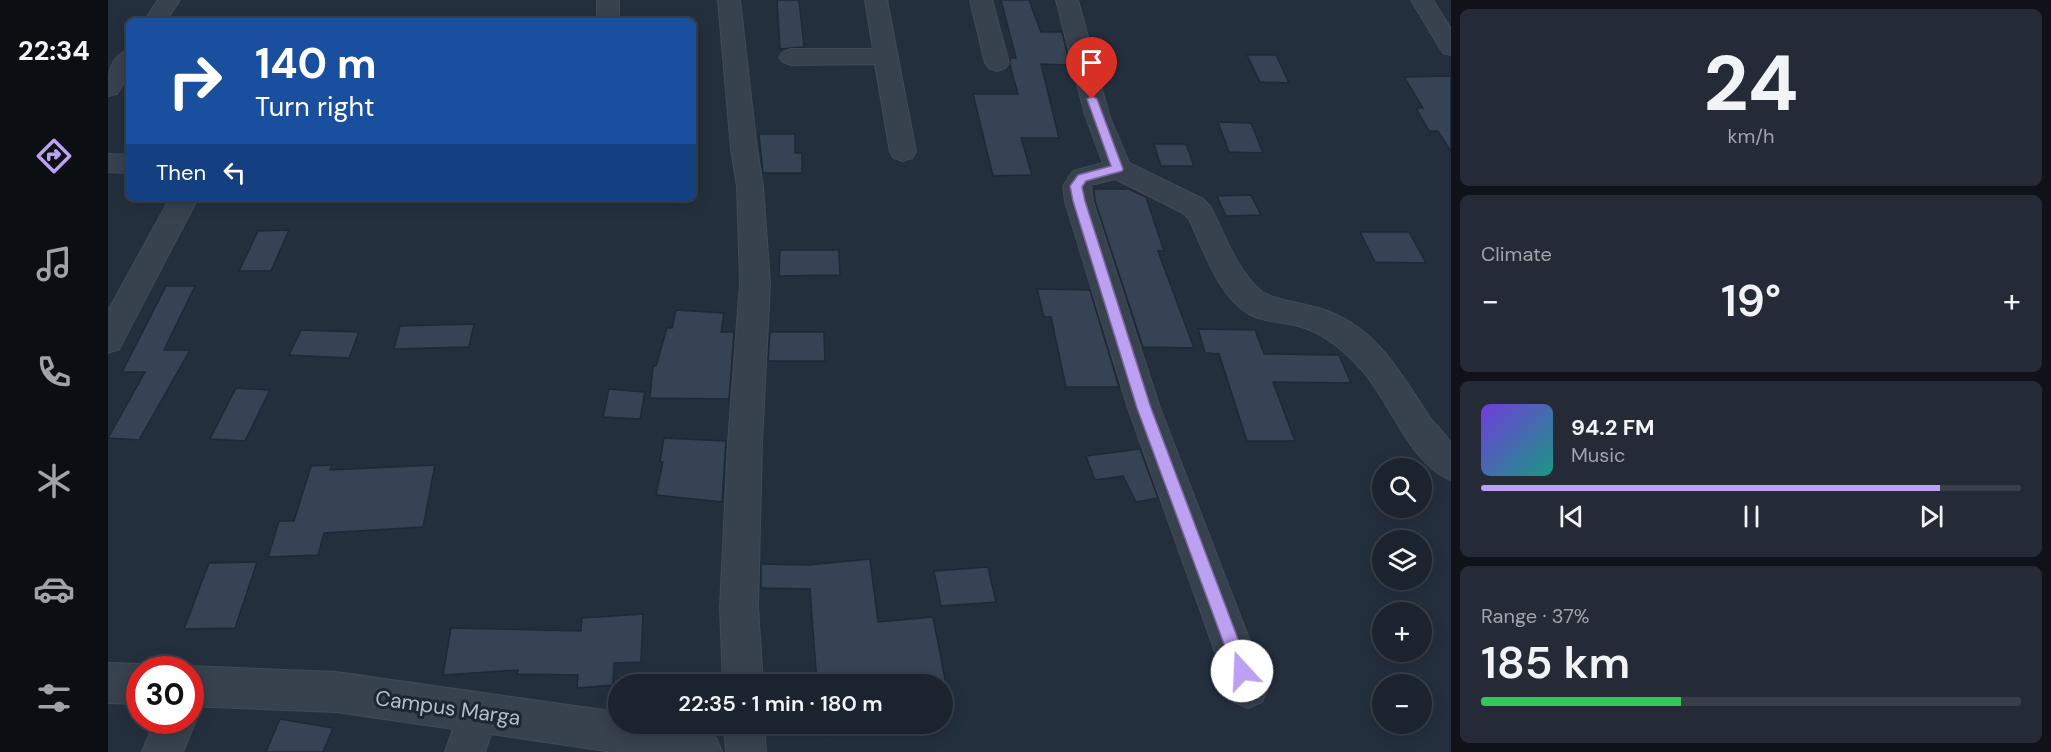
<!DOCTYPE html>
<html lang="en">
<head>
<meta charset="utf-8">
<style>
	body { margin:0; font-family:"DM Sans",sans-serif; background:#242b36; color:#f1f3f6; height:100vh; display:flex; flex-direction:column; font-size:22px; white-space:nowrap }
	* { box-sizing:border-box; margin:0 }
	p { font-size:20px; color:#a0a4aa }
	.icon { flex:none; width:33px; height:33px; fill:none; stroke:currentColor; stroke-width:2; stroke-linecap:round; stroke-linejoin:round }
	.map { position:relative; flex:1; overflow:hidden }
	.details { display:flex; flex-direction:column; gap:9px; padding:9px; background:#0f1319; width:600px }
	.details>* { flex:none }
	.guide { position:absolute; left:18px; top:18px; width:570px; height:183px; border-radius:9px; box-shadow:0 3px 15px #0003,0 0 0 2px #39404a; background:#1a4fa0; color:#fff; overflow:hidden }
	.buttons { position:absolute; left:1264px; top:458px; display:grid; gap:12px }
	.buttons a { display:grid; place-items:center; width:60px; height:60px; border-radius:50%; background:#1b232e; box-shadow:0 3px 15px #0003,0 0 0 2px #39404a; font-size:30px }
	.speed { position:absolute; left:18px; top:656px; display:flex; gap:12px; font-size:30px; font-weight:700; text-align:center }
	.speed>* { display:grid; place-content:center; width:78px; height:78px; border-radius:50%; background:#1b232e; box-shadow:0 3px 15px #0003,0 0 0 2px #39404a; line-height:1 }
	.speed .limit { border:9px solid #d22; background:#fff; color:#111 }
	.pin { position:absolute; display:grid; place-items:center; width:51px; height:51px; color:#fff; margin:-62px -26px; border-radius:50% 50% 50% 0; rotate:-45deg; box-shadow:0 0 6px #0007 }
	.pin .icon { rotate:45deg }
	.me { position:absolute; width:66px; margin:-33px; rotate:340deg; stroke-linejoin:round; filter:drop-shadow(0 0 4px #0008) }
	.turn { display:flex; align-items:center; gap:21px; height:126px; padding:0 30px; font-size:27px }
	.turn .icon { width:78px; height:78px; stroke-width:2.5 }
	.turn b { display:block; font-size:42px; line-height:51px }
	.then { display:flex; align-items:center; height:57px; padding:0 30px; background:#0003; gap:12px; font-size:22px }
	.big { font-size:45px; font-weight:600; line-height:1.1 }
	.details .tile { flex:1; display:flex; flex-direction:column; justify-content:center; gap:9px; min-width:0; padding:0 21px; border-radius:9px; background:#242b36 }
	.details .dial { align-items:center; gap:0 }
	.dial b { font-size:78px; line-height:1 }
	.song { display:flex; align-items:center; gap:18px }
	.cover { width:72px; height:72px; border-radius:9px; background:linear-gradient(135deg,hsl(260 70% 55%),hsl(170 70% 35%)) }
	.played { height:6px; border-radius:3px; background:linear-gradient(90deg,#bca0f2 85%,#39404a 85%) }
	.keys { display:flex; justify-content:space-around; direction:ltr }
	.heat { display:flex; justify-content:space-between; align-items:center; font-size:33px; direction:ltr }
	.charge { height:9px; border-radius:4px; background:linear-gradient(90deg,#34c759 37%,#39404a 0) }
	.trip { position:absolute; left:500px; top:674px; width:345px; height:60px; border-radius:30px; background:#1b232e; box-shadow:0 3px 15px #0003,0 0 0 2px #39404a; font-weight:600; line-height:60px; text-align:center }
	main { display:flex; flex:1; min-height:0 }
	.tab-bar { display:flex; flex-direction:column; width:108px; justify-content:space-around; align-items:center; background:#0b0e12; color:#a0a4aa }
	.tab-bar .icon { width:42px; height:42px }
	.tab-bar .on { color:#bca0f2 }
	.tab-bar b { font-size:27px; color:#f1f3f6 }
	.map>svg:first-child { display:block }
	.building { fill:#364354; stroke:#1f2835; stroke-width:1.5 }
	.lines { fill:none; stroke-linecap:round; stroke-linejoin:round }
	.minor-casing { stroke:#414a57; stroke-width:2 }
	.minor { fill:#38414e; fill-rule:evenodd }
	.route { fill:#bca0f2; stroke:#7a689d; stroke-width:1.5 }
	.labels { text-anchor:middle; stroke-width:6; stroke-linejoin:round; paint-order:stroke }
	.near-street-label { font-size:21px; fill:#b4bcc9; stroke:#1d2633 }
</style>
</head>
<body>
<main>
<nav class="tab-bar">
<b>22:34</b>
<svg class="icon on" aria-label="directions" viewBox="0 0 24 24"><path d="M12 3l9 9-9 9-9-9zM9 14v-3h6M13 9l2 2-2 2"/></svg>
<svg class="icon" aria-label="music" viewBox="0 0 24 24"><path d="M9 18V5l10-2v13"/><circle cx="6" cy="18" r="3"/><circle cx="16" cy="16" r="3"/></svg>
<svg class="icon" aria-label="phone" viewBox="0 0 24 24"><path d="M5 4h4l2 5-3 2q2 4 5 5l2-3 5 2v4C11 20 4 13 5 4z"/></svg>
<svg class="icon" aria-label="climate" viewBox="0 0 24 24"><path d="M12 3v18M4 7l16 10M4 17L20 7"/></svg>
<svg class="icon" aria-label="car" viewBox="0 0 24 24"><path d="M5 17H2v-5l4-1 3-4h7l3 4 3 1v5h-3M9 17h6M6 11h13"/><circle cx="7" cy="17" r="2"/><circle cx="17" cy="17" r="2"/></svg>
<svg class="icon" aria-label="filters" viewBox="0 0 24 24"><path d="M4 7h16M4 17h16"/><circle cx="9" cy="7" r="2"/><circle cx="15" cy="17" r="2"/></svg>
</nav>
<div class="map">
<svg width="1343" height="752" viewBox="0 0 1343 752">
	<rect width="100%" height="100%" fill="#242f3e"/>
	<g class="building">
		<path d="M669,0H691L696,47L672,49Z"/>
		<path d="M893,0H921L933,32H954L962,65L933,64L951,138H913L924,175L885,176L865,94H910L902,65V58H908Z"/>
		<path d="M1139,55H1168L1181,83L1152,82Z"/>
		<path d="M1343,76V152L1330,131H1321L1308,108H1315L1296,77Z"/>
		<path d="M1110,122L1143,123L1155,153L1121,152Z"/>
		<path d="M651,134H687V153H694V173H655Z"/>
		<path d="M1046,144H1078L1086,166H1053Z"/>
		<path d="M986,189H1021L1038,197L1056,251H1050L1086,348L1035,347L987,201Z"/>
		<path d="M1143,195L1153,215L1118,216L1109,196Z"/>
		<path d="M181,230L163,271H131L150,231Z"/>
		<path d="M1252,232H1301L1318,263L1267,262Z"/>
		<path d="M672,250H731L732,275L671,276Z"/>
		<path d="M58,286H87L56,350H82L31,440L0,438L37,372H14Z"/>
		<path d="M929,289L982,290L1011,387H958L943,317H936Z"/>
		<path d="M568,310L616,313L613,332H626L621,399L542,398L545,366H548L559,328H564Z"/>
		<path d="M366,324L361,347L286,349L292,326Z"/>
		<path d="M1090,329L1147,330L1156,354L1231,355L1243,383L1165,382L1187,441H1139L1111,354L1097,353Z"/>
		<path d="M193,330L251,332L241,358L181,355Z"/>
		<path d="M662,332H716L717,361H660Z"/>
		<path d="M128,388L162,390L137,441L102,439Z"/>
		<path d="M501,389L537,392L532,419L495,417Z"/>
		<path d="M556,438L618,441L614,502L548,495L555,462H552Z"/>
		<path d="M1032,449L1050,498L1028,502L1015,476L987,480L978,456Z"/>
		<path d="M224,465L222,470L327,465L315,527L216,533L210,555L160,557L171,521H186L203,466Z"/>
		<path d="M762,559L770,622L825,617L838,684H709L702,589L653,588V564L700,565Z"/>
		<path d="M149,562L127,628L76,629L101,563Z"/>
		<path d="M880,567L888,602L833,606L826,571Z"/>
		<path d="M535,614L533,662L506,663L505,685L469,688L470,675L409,674L410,670L335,675L343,628L473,631L474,618Z"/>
		<path d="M172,719L225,728L215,752H158Z"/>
		<path d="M713,723H797V730L714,736Z"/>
	</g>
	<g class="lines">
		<g class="minor-casing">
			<g id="minor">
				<path d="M50,0H72L58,21H36Z"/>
				<rect x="489" y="0" width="22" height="21"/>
				<path d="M610,0H632L649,149L655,186L662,283L654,443L650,607L655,684H615L612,607L620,443L632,283L629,186L623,149Z"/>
				<path d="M757,0H779L808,152L804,158L795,161L786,158L782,152L767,64L683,65L675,62L671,57L675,52L683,49H765Z"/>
				<path d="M862,0H884L901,63L897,68L889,71L881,68L877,63Z"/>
				<path d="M948,0H970L1001,115L1021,163L1095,199L1102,206C1117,234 1128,270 1153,291C1168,302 1202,303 1222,312C1272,332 1295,378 1323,419C1328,426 1340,436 1343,444C1343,454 1343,470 1343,480C1301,464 1283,401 1253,369C1236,350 1215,332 1190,326C1174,322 1156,322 1141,314C1110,296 1096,250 1081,219L1075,213L1007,179L983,185L985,201L1052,408L1160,688L1154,702L1140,708L1126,702L1120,688L1020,408L957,201L955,186L965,171L995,163L977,115Z"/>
				<path d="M1303,0H1325L1343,29V55L1335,53Z"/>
				<path d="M21,50V75L9,94L0,96C0,77 0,56 21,50Z"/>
				<path d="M0,154L21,155V173L0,172Z"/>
				<path d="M62,198H90L11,349L0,353V311Z"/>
				<path d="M0,663L32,664L43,669H32V704L0,703Z"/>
				<path d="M82,666L228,672L510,712V723C545,723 576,724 608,738L614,752H505L383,734L377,752H337L345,729L228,712L82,706V669H76Z"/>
				<path d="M82,707L88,720L75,752H34L47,720H82Z"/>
				<path d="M616,723H656L658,752H618Z"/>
			</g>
		</g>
		<use href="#minor" class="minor"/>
	</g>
	<path class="route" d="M984,96L989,99L1015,169L1014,171L978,181L974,187L977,201L1043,408L1142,671L1140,677L1134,679L1128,677L1126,671L1029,408L965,201L962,186L970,175L1003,166L979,99Z"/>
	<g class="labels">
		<g class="near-street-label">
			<text transform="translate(340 708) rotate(8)" y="7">Campus Marga</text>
		</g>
	</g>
</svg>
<div class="buttons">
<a><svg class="icon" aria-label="search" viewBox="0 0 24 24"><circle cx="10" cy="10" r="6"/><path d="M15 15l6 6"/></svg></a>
<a><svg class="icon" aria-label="layers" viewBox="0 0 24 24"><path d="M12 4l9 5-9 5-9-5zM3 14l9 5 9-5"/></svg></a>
<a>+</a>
<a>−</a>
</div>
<div class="speed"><div class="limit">30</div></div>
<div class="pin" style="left:984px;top:99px;background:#d93025"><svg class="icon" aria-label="arrive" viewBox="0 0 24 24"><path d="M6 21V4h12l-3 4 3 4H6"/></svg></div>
<svg class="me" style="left:1134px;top:671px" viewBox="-20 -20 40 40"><circle r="19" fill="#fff"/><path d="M0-13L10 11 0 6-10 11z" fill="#bca0f2"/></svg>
<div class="trip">22:35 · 1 min · 180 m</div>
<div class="guide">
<div class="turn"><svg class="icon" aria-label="right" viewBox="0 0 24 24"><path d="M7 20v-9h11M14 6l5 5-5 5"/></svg><div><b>140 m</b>Turn right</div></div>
<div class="then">Then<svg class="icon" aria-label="left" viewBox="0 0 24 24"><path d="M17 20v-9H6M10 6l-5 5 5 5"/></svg></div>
</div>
</div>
<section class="details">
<div class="tile dial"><b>24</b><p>km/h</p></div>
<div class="tile"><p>Climate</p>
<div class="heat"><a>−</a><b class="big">19°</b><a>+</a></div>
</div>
<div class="tile">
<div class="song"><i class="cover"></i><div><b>94.2 FM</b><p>Music</p></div></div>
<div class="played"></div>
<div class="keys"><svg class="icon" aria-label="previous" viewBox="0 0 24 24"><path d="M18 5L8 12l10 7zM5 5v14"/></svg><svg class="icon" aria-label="pause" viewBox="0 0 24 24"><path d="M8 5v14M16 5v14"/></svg><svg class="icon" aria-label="next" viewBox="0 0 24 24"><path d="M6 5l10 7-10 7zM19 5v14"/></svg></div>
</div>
<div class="tile"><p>Range · 37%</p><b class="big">185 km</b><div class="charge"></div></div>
</section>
</main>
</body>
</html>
